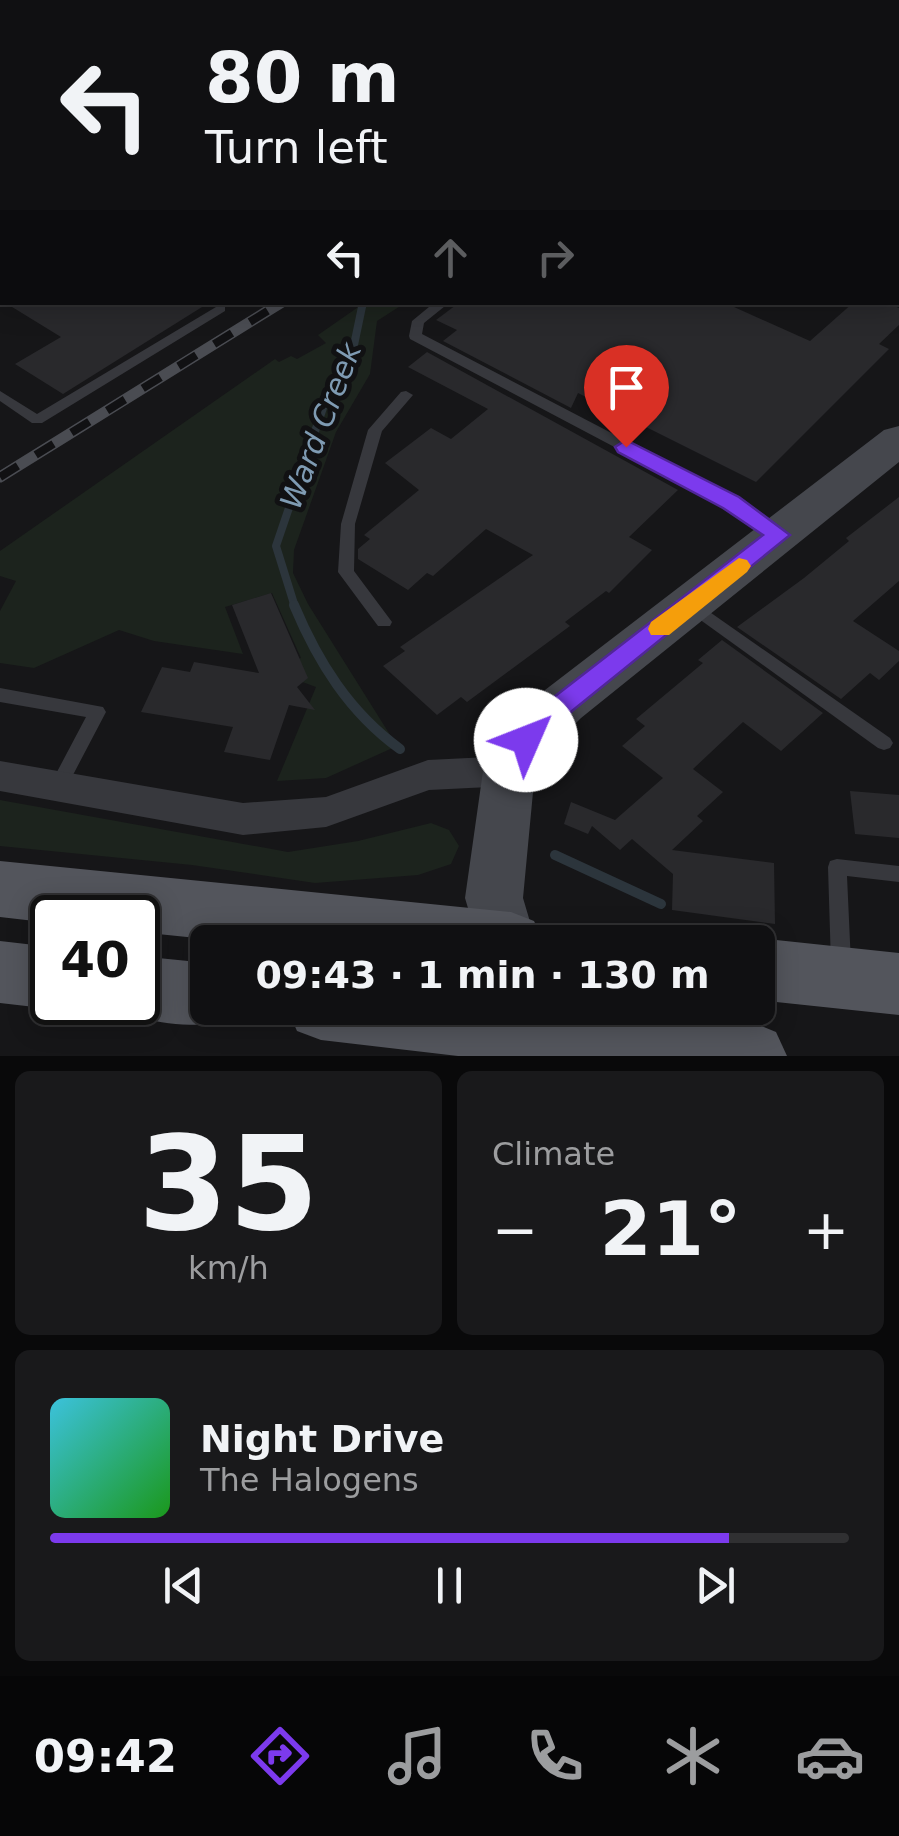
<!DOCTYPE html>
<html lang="en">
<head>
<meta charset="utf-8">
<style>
	body { margin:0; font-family:"DejaVu Sans",sans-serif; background:#19191b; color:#f1f3f6; height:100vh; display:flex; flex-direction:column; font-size:38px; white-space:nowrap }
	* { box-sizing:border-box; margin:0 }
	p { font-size:32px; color:#9c9d9f }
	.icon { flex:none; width:55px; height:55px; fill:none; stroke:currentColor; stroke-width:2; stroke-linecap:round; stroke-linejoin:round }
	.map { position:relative; height:1056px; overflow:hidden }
	.sheet { display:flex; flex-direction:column; gap:15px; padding:15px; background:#09090a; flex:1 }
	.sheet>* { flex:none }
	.guide { position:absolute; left:0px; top:0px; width:900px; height:305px; box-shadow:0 5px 25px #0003,0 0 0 2px #303032; background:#101012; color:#f1f3f6; overflow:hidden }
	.speed { position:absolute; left:30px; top:895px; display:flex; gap:20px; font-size:50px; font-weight:700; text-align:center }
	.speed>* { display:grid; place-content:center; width:130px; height:130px; border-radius:50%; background:#101012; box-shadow:0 5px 25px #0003,0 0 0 2px #303032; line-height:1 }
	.speed .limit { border:5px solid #111; border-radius:15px; background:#fff; color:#111 }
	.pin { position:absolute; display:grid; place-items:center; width:85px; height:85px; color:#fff; margin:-102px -42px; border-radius:50% 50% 50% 0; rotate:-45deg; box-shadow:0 0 10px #0007 }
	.pin .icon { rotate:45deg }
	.me { position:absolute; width:110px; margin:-55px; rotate:46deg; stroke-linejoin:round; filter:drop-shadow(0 0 8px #0008) }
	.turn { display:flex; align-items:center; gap:35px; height:210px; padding:0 40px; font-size:45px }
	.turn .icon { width:130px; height:130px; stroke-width:2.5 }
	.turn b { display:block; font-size:70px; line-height:85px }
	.lanes { display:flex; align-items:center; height:95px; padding:0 40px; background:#0003; justify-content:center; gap:50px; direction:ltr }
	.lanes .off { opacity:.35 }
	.big { font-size:75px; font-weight:700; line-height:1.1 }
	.sheet .widget { flex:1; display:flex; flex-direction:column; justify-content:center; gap:15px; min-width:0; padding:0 35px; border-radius:15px; background:#19191b }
	.sheet .dial { align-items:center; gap:0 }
	.dial b { font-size:130px; line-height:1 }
	.song { display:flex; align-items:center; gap:30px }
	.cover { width:120px; height:120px; border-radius:15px; background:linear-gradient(135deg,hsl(190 70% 55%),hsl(120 70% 35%)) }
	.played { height:10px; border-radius:5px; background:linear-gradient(90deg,#7c3aed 85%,#303032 85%) }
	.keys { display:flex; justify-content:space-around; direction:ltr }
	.heat { display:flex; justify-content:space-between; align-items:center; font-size:55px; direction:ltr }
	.sheet .tiles { flex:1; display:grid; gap:15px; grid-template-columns:1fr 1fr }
	.widget:last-child { grid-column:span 2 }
	.trip { position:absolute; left:190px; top:925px; width:585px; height:100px; border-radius:15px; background:#101012; box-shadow:0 5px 25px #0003,0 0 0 2px #303032; font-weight:700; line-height:100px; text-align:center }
	.tab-bar { display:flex; height:160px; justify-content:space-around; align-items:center; background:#060607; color:#9c9d9f }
	.tab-bar .icon { width:70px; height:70px }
	.tab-bar .current { color:#7c3aed }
	.tab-bar b { font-size:45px; color:#f1f3f6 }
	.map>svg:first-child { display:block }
	.green { fill:#1c231d }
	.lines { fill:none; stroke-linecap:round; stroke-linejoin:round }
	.stream-far2 { stroke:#2c353c; stroke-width:6 }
	.stream-far1 { stroke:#2c353c; stroke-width:8 }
	.stream { stroke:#2c353c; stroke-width:10 }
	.building { fill:#29292c }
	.path { stroke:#3d3f44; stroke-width:4; stroke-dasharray:4 5; stroke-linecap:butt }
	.lane { fill:#37383d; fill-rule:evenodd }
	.street { fill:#37383d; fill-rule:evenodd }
	.secondary { fill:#45474d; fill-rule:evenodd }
	.primary { fill:#53555c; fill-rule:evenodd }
	.rail-far1-casing { stroke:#4a4c52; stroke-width:8 }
	.rail-casing { stroke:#4a4c52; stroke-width:11 }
	.rail-far1 { stroke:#111113; stroke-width:5; stroke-dasharray:16; stroke-linecap:butt }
	.rail { stroke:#111113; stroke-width:8; stroke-dasharray:21; stroke-linecap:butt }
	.route { fill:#7c3aed; stroke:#51269a; stroke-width:2.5 }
	.slow { fill:#f59e0b }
	.labels { text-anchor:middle; stroke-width:10; stroke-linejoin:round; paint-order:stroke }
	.water-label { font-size:30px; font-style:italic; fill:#7f9bb3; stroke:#111113 }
</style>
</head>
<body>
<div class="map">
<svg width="899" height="1056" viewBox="0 0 899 1056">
	<rect width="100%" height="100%" fill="#161618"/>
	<g class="green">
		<path d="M364,303H405L377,321L370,374L336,432L294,550L293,573L308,604L397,746L326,778L277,781L316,687L267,669L301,658L272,593L225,607L243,654L154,641L119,630L34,668L0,663V611L16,581L0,576V551L275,359L279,362L291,356L297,359L326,343L318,335Z"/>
		<path d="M0,800L288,852L358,841L431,823L449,830L459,846L451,864L418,875L315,883L192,865L0,846Z"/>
	</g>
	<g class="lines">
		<path class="stream-far2" d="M149,0L153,2"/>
		<path class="stream-far1" d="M295,607L276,546L325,402L349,369L363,302"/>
		<g class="stream">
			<path d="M294,605C318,662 349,712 400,749"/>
			<path d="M555,855L661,904"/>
		</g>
	</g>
	<g class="building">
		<path d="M4,302H210L63,394L15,364L61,337Z"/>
		<path d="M460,302H723L810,341L854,302H885L899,308V325L879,344L889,349L756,482L578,393L571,408L443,341L457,330L436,320Z"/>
		<path d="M427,352L678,490L629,537L652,550L609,593L606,591L565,622L570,626L467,702L461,697L437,715L383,666L405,651L400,647L533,555L486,529L433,576L427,573L408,590L358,559V549L370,539L364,535L419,490L385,463L431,428L451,439L488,409L408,367Z"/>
		<path d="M899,497V581L853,621L899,651V661L879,680L870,673L841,699L737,627L804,578L849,541L846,538Z"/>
		<path d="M271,593L308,678L297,687L315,710L289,705L270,760L224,752L233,727L141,712L162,667L190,672L194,662L259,673L232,605Z"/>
		<path d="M722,640L823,713L781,751L743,722L693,769L723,792L697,816L703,821L672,850L774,863L775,924L672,910L673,874L632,839L620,850L592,826L588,834L564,824L571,802L615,820L663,778L622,746L645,726L636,719L703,663L698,660Z"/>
		<path d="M850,791L899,795V838L855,834Z"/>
	</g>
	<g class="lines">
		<path class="path" d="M879,0L887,2"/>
		<g class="lane">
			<path d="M2,221V230L0,231V222Z"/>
			<path d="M435,302H450L424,323L422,334L736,498L781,529L784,533L781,537H771L726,506L410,339L409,336L412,321Z"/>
			<path d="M221,304L225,305V311L42,423H32L0,401V391L37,414Z"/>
			<path d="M406,391L413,395L382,431L355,524L354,571L392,622L390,626H378L338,572L341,524L368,430L401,392Z"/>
			<path d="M694,601L890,738L893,743L890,748L884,750L878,748L688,611L686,607L688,603Z"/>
			<path d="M0,688L103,707L106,712L64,792L58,794L52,792L49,787L86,717L0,702Z"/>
			<path d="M837,859L899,866V882L847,876L851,964L848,971L841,973L834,971L831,964L828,867L830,861Z"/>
		</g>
		<g class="street">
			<path d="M207,0H231L232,2H208Z"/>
			<path d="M523,0H547L548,2H524Z"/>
			<path d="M0,80L2,81V93H0Z"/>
			<rect x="898" y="271" width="1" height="15"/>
			<path d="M509,756L521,761L527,771L521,781L509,786L429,790L326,827L243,835L0,791V761L243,803L326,797L428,760Z"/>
		</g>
		<path class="secondary" d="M899,426V462L581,718L544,755L535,771L523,898L536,942H478L465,898L483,771L507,725L545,690L884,430Z"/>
		<g class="primary">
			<path d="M0,861L511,912L534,921L544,942H236L138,932V918H52V923L0,917Z"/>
			<path d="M758,938L899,953V1015L758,1000V942H747Z"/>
			<path d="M0,941L52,947V1002H69L52,1009L0,1003Z"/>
			<path d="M138,956L208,963V1008H236L232,1017C195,1032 151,1023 114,1009L111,1002H138Z"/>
			<path d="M287,1008H616L752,1022L776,1032L787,1056H458L321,1040L297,1031Z"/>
		</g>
		<g class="rail-far1-casing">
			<path id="rail-far1" d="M751,2L755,0"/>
		</g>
		<g class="rail-casing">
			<path id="rail" d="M0,477L282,302"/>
		</g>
		<use href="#rail-far1" class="rail-far1"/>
		<use href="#rail" class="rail"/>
	</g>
	<path class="route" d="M626,440L739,497L790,535L572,711L535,748L526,751L516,748L512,740L516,733L554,697L763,535L723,508L618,452L615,447Z"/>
	<path class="slow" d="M739,558L747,560L751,566L747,572L669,635H651L648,629L651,622Z"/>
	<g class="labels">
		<g class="water-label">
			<text transform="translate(321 426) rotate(-69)" y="10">Ward Creek</text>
		</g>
	</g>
</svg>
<div class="speed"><div class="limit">40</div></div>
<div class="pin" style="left:626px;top:447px;background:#d93025"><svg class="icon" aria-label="arrive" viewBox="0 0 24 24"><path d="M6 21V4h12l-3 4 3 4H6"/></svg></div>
<svg class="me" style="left:526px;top:740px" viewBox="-20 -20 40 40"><circle r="19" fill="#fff"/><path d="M0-13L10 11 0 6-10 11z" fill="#7c3aed"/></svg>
<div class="trip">09:43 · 1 min · 130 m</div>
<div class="guide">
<div class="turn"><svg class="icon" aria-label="left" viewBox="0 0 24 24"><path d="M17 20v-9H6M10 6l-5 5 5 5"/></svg><div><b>80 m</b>Turn left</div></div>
<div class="lanes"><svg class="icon" aria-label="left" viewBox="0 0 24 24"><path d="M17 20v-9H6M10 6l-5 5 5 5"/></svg><svg class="icon off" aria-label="ahead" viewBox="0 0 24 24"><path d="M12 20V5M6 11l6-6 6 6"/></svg><svg class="icon off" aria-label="right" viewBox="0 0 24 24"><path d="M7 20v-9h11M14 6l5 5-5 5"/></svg></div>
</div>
</div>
<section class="sheet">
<div class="tiles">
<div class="widget dial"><b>35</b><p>km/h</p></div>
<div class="widget"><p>Climate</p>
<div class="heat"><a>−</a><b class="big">21°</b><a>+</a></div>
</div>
<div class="widget">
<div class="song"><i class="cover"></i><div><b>Night Drive</b><p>The Halogens</p></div></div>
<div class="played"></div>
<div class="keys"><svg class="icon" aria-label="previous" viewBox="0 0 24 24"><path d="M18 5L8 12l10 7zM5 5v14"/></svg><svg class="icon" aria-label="pause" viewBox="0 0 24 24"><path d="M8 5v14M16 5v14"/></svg><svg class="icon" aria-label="next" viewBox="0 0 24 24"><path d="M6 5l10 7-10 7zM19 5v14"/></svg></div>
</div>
</div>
</section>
<nav class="tab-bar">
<b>09:42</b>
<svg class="icon current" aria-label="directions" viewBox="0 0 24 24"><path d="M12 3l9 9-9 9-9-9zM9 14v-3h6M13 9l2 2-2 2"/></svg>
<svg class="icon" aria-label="music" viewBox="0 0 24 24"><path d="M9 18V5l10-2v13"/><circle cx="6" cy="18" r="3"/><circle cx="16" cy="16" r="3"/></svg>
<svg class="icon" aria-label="phone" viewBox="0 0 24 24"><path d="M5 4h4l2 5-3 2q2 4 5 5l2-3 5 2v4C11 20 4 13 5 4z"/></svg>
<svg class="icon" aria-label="climate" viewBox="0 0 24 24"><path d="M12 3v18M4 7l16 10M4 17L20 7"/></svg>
<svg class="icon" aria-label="car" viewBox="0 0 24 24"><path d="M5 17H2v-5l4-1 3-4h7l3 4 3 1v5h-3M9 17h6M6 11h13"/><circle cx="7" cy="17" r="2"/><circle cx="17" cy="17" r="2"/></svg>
</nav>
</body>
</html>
